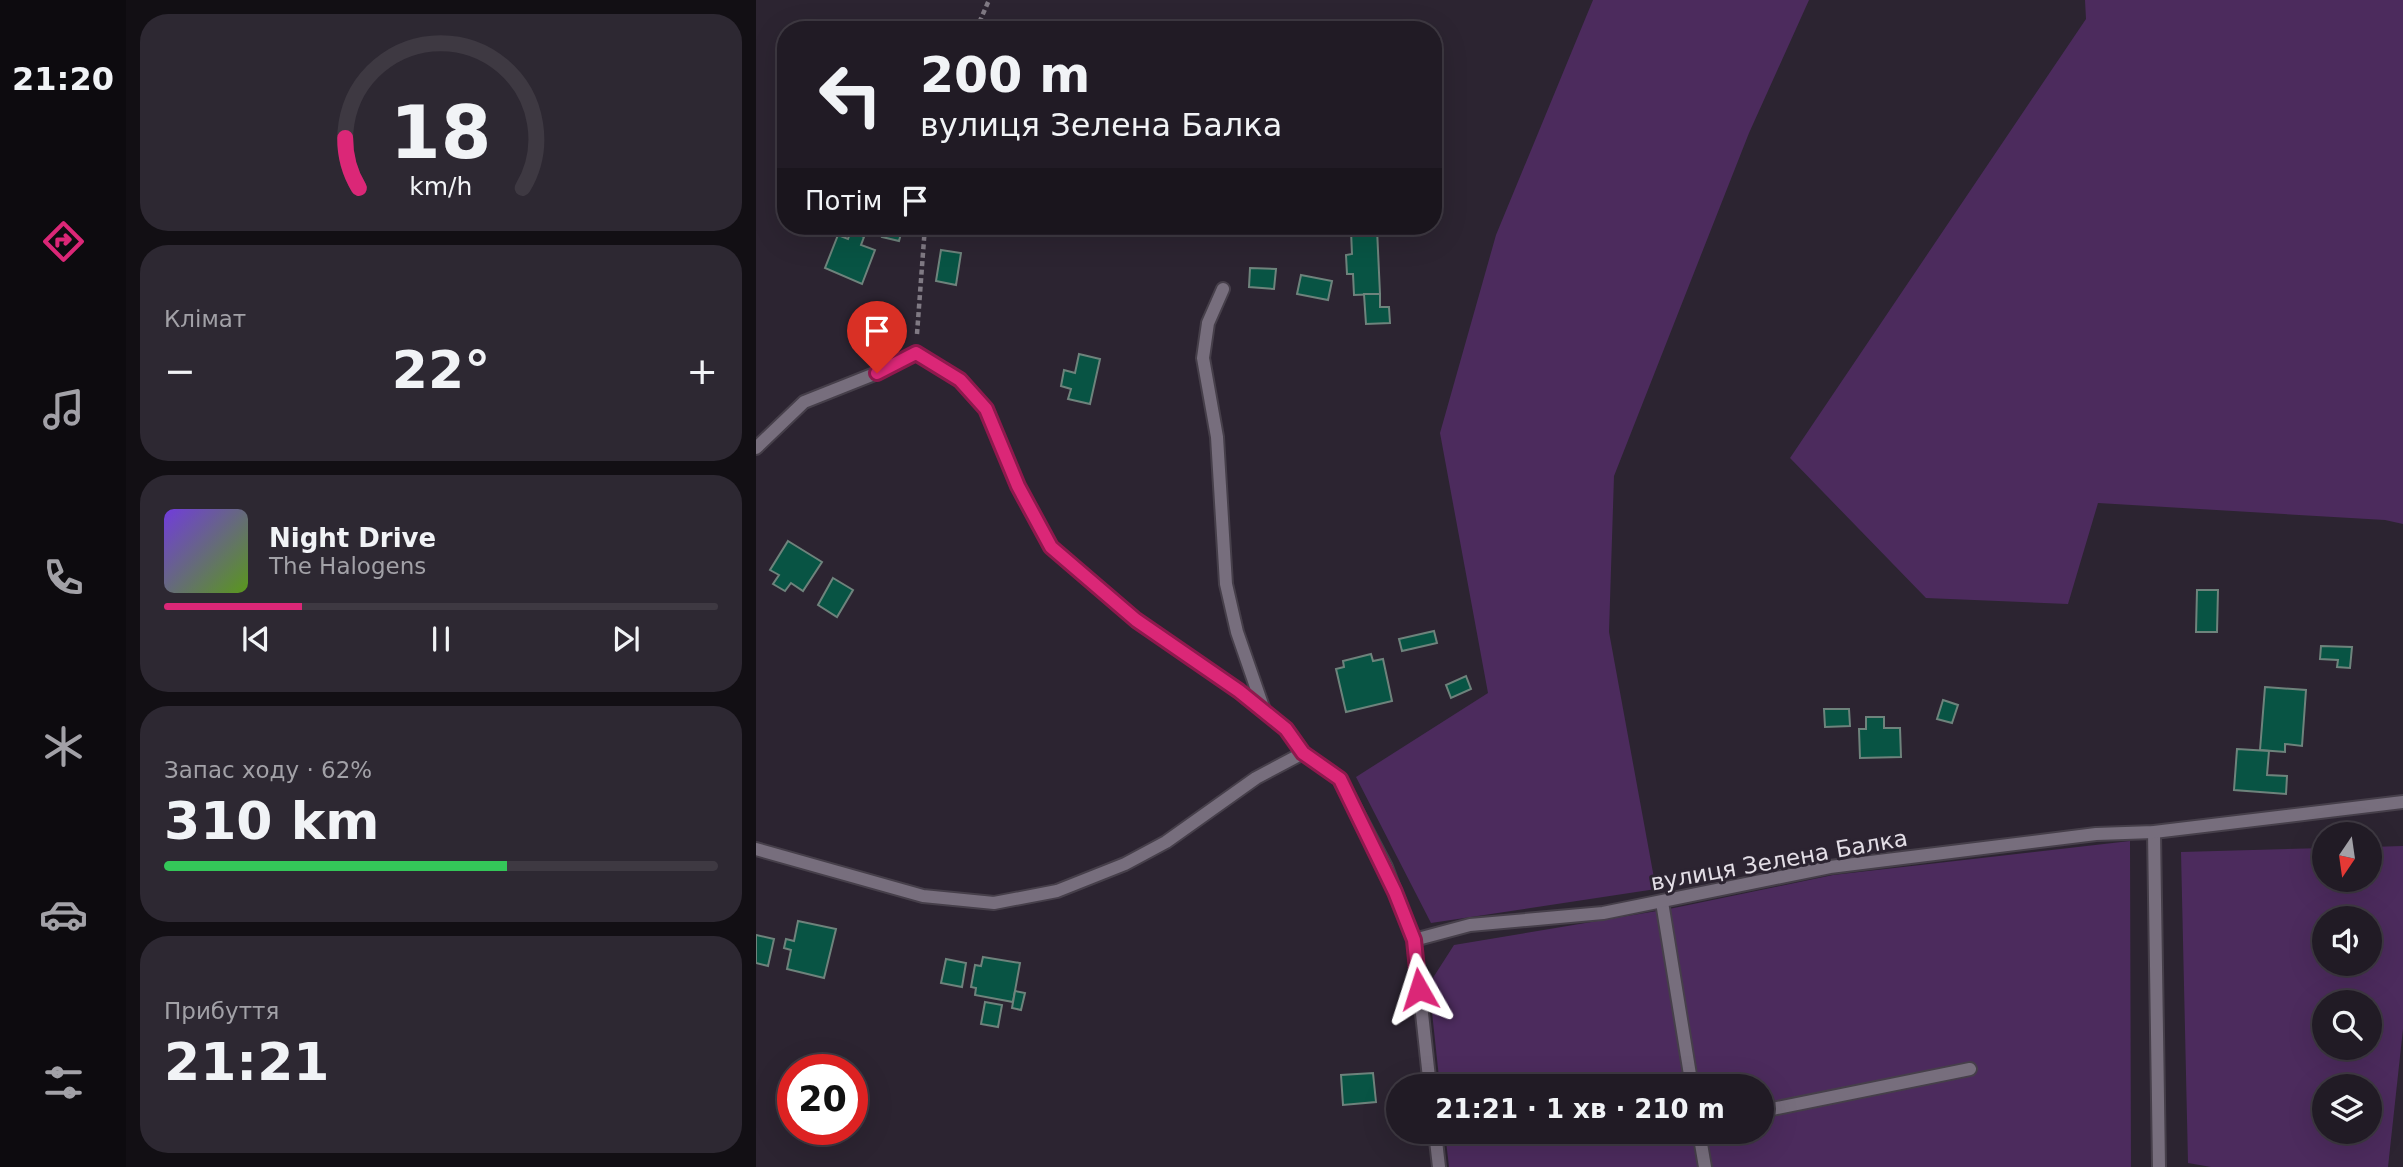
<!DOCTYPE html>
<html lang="uk">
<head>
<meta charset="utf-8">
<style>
	body { margin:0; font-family:"DejaVu Sans",sans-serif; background:#2d2832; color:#f1f3f6; height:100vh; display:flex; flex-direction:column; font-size:26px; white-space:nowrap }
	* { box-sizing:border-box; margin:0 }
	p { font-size:23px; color:#a2a1a7 }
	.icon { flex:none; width:38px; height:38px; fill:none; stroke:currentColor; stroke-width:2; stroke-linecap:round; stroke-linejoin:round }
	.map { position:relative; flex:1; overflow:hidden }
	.drawer { display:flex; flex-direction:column; gap:14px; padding:14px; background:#120f14; width:630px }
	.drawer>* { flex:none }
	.hud { position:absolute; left:21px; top:21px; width:665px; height:214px; border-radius:28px; box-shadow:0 7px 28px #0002,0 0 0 2px #3e3942; background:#211b25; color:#f1f3f6; overflow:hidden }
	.needle { width:46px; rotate:193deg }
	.controls { position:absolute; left:1556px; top:822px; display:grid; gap:14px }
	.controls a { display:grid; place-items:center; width:70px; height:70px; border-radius:50%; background:#211b25; box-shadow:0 7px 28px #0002,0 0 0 2px #3e3942; font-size:35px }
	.speed { position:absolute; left:21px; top:1054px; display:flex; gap:14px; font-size:35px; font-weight:700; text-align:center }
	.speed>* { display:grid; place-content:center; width:91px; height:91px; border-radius:50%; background:#211b25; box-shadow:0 7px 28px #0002,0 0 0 2px #3e3942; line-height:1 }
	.speed .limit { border:10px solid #d22; background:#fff; color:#111 }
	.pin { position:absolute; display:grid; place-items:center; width:60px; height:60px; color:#fff; margin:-72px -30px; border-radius:50% 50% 50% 0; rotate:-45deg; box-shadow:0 0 7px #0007 }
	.pin .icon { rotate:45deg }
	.me { position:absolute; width:77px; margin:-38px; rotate:354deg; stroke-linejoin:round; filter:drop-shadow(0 0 5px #0008) }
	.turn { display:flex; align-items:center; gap:24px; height:147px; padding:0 28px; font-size:32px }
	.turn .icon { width:91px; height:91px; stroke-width:2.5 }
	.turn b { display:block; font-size:49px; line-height:60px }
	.then { display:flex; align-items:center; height:66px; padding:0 28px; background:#0003; gap:14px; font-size:26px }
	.big { font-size:52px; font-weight:700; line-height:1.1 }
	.drawer .card { flex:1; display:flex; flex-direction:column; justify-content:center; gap:10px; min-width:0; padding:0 24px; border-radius:28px; background:#2d2832 }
	.drawer .dial { align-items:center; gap:0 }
	.dial svg { height:182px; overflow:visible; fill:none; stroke:#3e3942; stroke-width:7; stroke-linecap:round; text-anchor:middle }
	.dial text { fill:#f1f3f6; stroke:none }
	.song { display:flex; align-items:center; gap:21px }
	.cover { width:84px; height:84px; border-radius:10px; background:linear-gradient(135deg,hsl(260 70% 55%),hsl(90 70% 35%)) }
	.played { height:7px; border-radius:4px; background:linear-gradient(90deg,#db2777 25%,#3e3942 25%) }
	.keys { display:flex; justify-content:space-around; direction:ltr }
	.heat { display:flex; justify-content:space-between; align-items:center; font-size:38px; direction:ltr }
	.charge { height:10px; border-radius:5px; background:linear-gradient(90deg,#34c759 62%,#3e3942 0) }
	.trip { position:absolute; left:630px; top:1074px; width:388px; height:70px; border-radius:35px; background:#211b25; box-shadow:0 7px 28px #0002,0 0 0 2px #3e3942; font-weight:700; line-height:70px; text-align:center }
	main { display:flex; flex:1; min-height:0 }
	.tabs { display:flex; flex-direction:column; width:126px; justify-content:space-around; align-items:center; background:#0d0b0f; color:#a2a1a7 }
	.tabs .icon { width:49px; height:49px }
	.tabs .active { color:#db2777 }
	.tabs b { font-size:32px; color:#f1f3f6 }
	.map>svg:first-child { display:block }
	.green { fill:#4c2b5d; fill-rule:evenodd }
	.building { fill:#085444; stroke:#6e837c; stroke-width:2 }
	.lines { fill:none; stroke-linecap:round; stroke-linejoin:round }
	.lane-casing { stroke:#463f4a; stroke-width:16 }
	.path { stroke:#807a84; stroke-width:4.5; stroke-dasharray:5 3.5; stroke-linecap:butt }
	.lane { stroke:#776e7d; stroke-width:12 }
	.route-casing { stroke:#8e194d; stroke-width:18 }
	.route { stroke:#db2777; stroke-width:12 }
	.labels { text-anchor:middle; stroke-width:6; stroke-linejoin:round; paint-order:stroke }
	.street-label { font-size:23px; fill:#e3dee6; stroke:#2c2431 }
</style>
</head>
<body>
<main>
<nav class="tabs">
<b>21:20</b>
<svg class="icon active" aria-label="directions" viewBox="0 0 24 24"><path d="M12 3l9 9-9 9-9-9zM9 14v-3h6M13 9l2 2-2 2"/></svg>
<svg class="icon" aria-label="music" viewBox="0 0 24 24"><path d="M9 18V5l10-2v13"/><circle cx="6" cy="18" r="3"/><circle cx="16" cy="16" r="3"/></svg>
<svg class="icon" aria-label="phone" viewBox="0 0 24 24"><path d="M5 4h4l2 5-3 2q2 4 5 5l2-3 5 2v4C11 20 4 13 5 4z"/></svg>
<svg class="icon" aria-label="climate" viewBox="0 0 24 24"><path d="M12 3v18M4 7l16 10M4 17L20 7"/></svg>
<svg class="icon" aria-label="car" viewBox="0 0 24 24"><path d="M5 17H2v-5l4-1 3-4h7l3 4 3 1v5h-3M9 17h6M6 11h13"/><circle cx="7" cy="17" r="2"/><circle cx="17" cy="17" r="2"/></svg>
<svg class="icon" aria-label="filters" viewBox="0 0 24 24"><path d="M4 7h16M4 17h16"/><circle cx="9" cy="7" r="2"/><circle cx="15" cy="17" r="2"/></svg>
</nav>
<section class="drawer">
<div class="card dial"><svg viewBox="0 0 100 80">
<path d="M14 69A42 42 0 1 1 86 69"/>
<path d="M14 69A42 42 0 0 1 8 47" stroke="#db2777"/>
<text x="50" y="56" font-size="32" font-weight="700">18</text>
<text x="50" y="72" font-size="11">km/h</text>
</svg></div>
<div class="card"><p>Клімат</p>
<div class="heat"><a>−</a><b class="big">22°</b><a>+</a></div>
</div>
<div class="card">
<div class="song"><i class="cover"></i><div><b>Night Drive</b><p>The Halogens</p></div></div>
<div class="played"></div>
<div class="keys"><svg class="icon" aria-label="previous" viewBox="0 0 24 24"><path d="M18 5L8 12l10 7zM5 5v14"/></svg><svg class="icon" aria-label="pause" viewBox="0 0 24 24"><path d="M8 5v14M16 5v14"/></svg><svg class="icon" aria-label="next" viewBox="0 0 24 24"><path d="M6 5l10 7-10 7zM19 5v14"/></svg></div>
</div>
<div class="card"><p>Запас ходу · 62%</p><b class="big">310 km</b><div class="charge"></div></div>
<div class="card"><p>Прибуття</p><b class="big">21:21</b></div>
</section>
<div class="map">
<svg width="1647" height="1167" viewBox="0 0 1647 1167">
	<rect width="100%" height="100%" fill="#2c2431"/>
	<g class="green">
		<path d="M837,0H1053L993,133L858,476L853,632L900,889L675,923L600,777L732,693L684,433L740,235Z"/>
		<path d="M1329,0H1647V524L1629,520L1342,503L1312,604L1170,598L1034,458L1330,19Z"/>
		<path d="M1374,841L1375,1167H693L689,1132H1006V1087H684L673,984L698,945L913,909L1077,875Z"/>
		<path d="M1647,846V1029L1632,1167H1455L1432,1163L1425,852L1568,848V880H1614V847ZM1568,919H1614V964H1568ZM1568,1003H1614V1048H1568ZM1568,1087H1614V1132H1568Z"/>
	</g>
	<g class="building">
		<path d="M123,226H147L143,241L126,237L129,227Z"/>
		<path d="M621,229L624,294L598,295L597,274H591L590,255L596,254L595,231Z"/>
		<path d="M95,231L108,237L105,245L119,250L106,284L69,268L82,235L92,239Z"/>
		<path d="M185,250L205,253L200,285L180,281Z"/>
		<path d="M494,268L520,269L518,289L493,287Z"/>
		<path d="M545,275L576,281L572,300L541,294Z"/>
		<path d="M608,294H624V307H633L634,323L610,324Z"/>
		<path d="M323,354L344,359L334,404L312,399L315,389L305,386L308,370L319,373Z"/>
		<path d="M32,541L66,562L47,591L35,583L29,591L17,584L23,575L14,570Z"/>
		<path d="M77,578L97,590L81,617L62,605Z"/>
		<path d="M1441,590H1462L1461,632H1440Z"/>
		<path d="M678,631L681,643L646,651L643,639Z"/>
		<path d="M1565,646L1596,647L1594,668L1581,667L1582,660L1564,659Z"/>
		<path d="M615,654L617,661L627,659L636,701L590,712L580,669L588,667L587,661Z"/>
		<path d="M710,676L715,689L695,698L690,685Z"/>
		<path d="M1509,687L1550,690L1546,746L1529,744V752L1504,750Z"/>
		<path d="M1187,700L1202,705L1196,723L1181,719Z"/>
		<path d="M1068,709H1093L1094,726L1069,727Z"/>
		<path d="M1110,717H1128V728H1144L1145,757L1104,758L1103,729H1110Z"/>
		<path d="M1481,749L1513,751L1511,775L1531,776L1530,794L1478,790Z"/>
		<path d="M42,921L80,929L68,978L31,969L35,950L28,948L30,939L38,941Z"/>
		<path d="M0,935L18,939L12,966L0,963Z"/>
		<path d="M227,957L264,963L257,1002L219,995L220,988L215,987L219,965L225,966Z"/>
		<path d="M190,959L210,963L206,987L185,983Z"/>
		<path d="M259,991L269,993L265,1010L256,1008Z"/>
		<path d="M229,1002L246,1005L242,1027L225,1024Z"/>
		<path d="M617,1073L620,1102L587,1105L585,1075Z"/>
	</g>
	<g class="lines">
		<g class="lane-casing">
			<g id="lane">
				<path d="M467,289L452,323L447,358L461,437L470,584L481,632L508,710"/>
				<path d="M0,448L48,402L121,373L160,353L203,379L230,409L262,487L295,547L380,620L483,691L530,729L547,753L584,779L630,867L658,940L674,1087"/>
				<path d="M1398,832L1403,1167"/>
				<path d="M0,849L167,896L238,903L301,891L369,864L410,842L500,778L547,753"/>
				<path d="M906,902L936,1087"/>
				<path d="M658,940L714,925L847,913L1074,867L1340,834L1398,832L1647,802"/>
				<path d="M1006,1111L1214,1069"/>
				<path d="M679,1132L683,1167"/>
				<path d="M943,1132L949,1167"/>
			</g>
		</g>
		<g class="path">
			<path d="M220,30L233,0"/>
			<path d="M161,334L169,226"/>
		</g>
		<use href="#lane" class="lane"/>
	</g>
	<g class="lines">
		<g class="route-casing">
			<path id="route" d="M121,373L160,353L204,380L230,409L262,486L295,547L380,620L483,691L530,729L547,753L584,779L639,892L658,940L663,989"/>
		</g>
		<use href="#route" class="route"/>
	</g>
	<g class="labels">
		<g class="street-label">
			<text transform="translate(1023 860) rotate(-10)" y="8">вулиця Зелена Балка</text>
		</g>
	</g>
</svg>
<div class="controls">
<a><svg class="needle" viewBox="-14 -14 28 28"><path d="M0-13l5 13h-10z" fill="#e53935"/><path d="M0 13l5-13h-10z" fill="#a2a1a7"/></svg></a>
<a><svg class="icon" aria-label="sound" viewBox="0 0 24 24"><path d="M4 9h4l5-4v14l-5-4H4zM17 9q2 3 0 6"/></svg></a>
<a><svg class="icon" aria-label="search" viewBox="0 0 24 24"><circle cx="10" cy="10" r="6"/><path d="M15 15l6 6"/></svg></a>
<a><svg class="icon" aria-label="layers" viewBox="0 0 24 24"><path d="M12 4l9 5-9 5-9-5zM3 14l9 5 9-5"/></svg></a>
</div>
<div class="speed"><div class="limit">20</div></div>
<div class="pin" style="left:121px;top:373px;background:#d93025"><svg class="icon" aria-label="arrive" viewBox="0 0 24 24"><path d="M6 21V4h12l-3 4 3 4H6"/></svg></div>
<svg class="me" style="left:663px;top:989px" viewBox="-20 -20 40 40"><path d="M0-17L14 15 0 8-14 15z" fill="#db2777" stroke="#fff" stroke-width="4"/></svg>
<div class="trip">21:21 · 1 хв · 210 m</div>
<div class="hud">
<div class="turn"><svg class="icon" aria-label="left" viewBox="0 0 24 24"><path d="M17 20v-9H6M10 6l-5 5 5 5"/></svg><div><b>200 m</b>вулиця Зелена Балка</div></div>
<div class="then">Потім<svg class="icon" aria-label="arrive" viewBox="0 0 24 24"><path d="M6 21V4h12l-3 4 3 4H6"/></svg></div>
</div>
</div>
</main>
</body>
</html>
